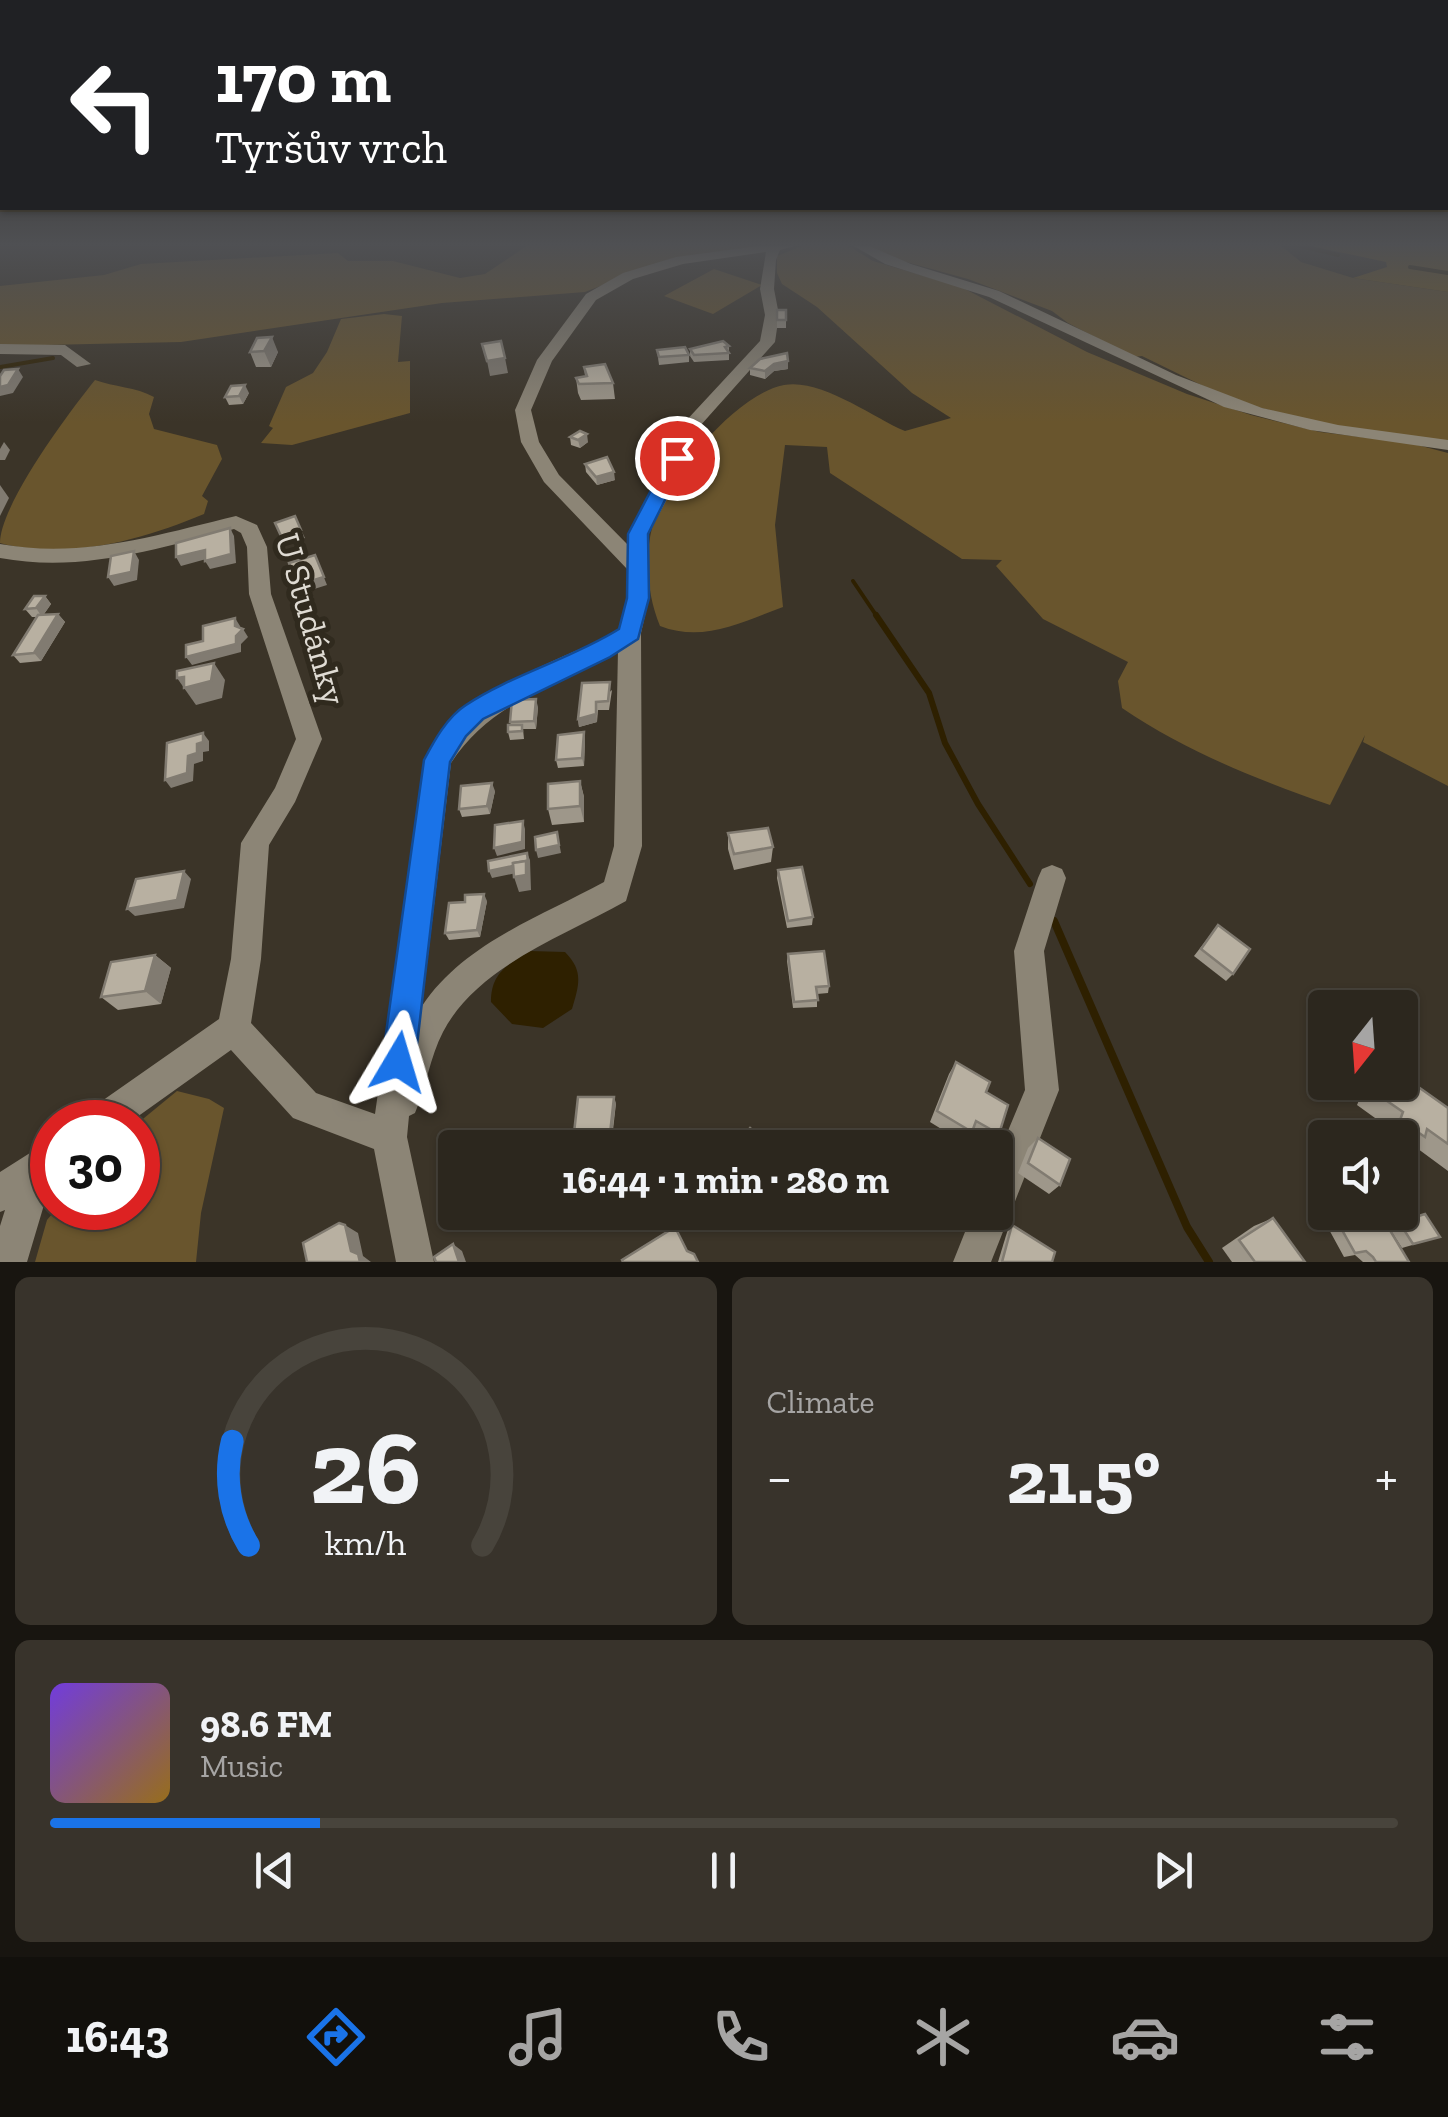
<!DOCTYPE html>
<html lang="en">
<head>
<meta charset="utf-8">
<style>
	body { margin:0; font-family:"Zilla Slab",serif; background:#38332b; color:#f1f3f6; height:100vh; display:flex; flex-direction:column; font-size:38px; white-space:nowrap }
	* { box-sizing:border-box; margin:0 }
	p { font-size:32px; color:#a6a5a4 }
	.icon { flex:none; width:55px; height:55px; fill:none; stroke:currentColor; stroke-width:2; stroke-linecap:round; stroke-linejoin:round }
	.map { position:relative; height:1262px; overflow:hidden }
	.details { display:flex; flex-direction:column; gap:15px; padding:15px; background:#181510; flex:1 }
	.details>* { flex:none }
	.top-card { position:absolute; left:0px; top:0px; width:1450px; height:210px; box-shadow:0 2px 8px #0004,0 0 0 2px #48443c; background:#202124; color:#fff; overflow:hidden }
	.needle { width:65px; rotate:197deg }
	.tools { position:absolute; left:1308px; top:990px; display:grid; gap:20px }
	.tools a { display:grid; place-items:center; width:110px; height:110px; border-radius:10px; background:#2c271e; box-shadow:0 2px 8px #0004,0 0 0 2px #48443c; font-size:50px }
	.speed { position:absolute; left:30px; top:1100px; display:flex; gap:20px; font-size:50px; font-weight:700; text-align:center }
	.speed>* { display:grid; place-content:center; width:130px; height:130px; border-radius:50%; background:#2c271e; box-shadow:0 2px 8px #0004,0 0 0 2px #48443c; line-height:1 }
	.speed .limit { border:15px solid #d22; background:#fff; color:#111 }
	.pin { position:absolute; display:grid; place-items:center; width:85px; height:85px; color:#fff; margin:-42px; border:5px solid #fff; border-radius:50%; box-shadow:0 2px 10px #0007 }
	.me { position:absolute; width:110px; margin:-55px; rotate:7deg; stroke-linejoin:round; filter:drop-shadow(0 0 8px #0008) }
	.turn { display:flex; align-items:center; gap:35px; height:210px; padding:0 50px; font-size:45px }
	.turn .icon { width:130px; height:130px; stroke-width:2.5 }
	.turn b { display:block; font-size:70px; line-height:85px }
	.big { font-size:75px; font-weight:700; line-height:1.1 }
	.details .tile { flex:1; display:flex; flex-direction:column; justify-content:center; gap:15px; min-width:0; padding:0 35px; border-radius:15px; background:#38332b }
	.details .dial { align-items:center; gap:0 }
	.dial svg { height:260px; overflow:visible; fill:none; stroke:#48443c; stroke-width:7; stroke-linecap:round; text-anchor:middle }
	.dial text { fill:#f1f3f6; stroke:none }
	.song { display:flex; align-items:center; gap:30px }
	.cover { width:120px; height:120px; border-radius:15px; background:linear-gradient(135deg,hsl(260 70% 55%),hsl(40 70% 35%)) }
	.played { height:10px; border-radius:5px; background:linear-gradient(90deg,#1a73e8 20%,#48443c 20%) }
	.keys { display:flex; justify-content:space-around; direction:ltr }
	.heat { display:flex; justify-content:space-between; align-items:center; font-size:55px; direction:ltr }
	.details .tiles { flex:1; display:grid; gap:15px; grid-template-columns:1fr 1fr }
	.tile:last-child { grid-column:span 2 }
	.trip { position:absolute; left:438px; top:1130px; width:575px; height:100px; border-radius:10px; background:#2c271e; box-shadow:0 2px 8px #0004,0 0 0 2px #48443c; font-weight:700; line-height:100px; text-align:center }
	.tab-bar { display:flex; height:160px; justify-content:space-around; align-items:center; background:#12100c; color:#a6a5a4 }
	.tab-bar .icon { width:70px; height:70px }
	.tab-bar .selected { color:#1a73e8 }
	.tab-bar b { font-size:45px; color:#f1f3f6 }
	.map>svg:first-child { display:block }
	.green { fill:#69552d }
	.forest { fill:#785d1f }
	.water { fill:#2e2000 }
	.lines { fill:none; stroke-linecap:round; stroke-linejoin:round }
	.stream-far2 { stroke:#2e2000; stroke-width:4 }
	.stream-far1 { stroke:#2e2000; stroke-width:6 }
	.stream { stroke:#2e2000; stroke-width:8 }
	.street { fill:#8c8576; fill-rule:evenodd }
	.wall { fill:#9e978a }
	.shaded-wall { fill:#817b71 }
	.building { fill:#b8b0a1; stroke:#817b71; stroke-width:2.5 }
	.route { fill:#1a73e8; stroke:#114b97; stroke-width:2.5 }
	.labels { text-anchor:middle; stroke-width:10; stroke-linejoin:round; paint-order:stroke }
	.street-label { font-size:35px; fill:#dfdbd3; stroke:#302a1e }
</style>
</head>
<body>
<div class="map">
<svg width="1448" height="1262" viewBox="0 0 1448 1262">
	<rect width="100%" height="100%" fill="#3b3428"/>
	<g class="green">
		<path d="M528,245H771L664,261L585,292L442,303L181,342L0,346V286L104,275L141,264L338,253L348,261H393L460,278L485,274Z"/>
		<path d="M804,245H847L873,261L961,287L1087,352L1187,394L1251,415L1320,432L1410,443L1448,453V786L1363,742L1365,735L1330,805C1256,779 1187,752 1122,708L1118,681L1128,662L1043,619L996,566L1002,560L962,559L830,473L827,447L785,445L775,525L783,607C741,622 704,643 660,626C648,597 644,560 652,528C664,481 735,394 784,385C821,378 872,417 905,431L951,418L912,393L817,307L782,284L777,273V256Z"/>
		<path d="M867,245H1280L1301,262L1353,278L1448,292V441L1319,423L1234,401L1142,356L1133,357L1068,323L1052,311L968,279L888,257Z"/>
		<path d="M714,269L762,285L713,314L664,296Z"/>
		<path d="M384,314L402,316L398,362L410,361V413L292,445L261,443L273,428L269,426L286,387L313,373L327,352L341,319Z"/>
		<path d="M95,380C114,387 136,387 154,397L149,414L154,429L217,445L222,459L202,496L208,501L204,514C142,540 67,561 0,543C0,505 69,412 95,380Z"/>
		<path d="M177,1091L209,1099L224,1108L201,1213L196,1262H35L47,1220L57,1208H138V1123Z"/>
	</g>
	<path class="forest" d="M1306,245H1448V292L1353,278L1387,267L1386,262Z"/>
	<path class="water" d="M530,951L565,952C584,971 579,985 572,1009L543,1028L512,1024L491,1002C491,973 507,965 530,951Z"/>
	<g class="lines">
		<g class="stream-far2">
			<path d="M1297,245L1338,255"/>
			<path d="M1410,267L1448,273"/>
			<path d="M0,367L53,358"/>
			<path d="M853,581L878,618"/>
		</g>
		<path class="stream-far1" d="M876,615L929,693L945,743L978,804L1030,884"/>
		<path class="stream" d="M1054,921L1187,1227L1209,1262"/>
		<g class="street">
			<path d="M765,245H798L780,250L776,260L774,289L779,315L775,342L700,426L676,483L648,534L649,598L641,633L642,846L626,901C565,936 478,965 443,1032C430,1057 426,1087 415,1113L409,1116L407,1137L434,1262H396L374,1149L293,1118L231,1050L130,1122H84L89,1110L219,1019L231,959L241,843L275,788L296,739L249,594L247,547L241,533L234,529C156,549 81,573 0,558V544C82,559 157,535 236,516L257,525L267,547L271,594L322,739L295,802L269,845L261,959L251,1023L316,1093L375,1114L425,761C463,686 552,667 620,629L627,598L628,570L544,482L521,442L515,410L537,360L586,294L623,273L676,257ZM766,252L760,289L765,315L760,341L683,424L658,483L628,534V545L559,475L539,442L531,410L552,361L596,300L633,279L683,264ZM618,650L614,846L604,882C540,917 464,943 422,1006L451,763C491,701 557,686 618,650Z"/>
			<path d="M852,245H867L911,264L999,291L1176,375L1262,408L1338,425L1448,440V450L1310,430L1224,407L989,297L885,264Z"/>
			<path d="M0,344L65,345L91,364L77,367L61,355L0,354Z"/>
			<path d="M1052,865L1062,869L1066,878L1044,951L1059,1090L991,1262H953L973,1212H995V1162L1025,1090L1014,951L1038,878L1042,869Z"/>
			<path d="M52,1139V1178L27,1262H0V1226L5,1210L0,1212V1172Z"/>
		</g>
	</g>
	<g class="wall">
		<rect x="777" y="310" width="9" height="18"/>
		<path d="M257,338L278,352L271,367H256L250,352Z"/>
		<path d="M729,346V360L694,362L690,356V349Z"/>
		<path d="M657,350L689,355V362L659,365Z"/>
		<path d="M584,367L613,383L615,399L581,400L578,393L576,378L585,376Z"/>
		<path d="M750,368L788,369L774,371L765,379L750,375Z"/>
		<path d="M249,393L243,404L229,405L225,397Z"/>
		<path d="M570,437L588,442L580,448L571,445Z"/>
		<path d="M585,464L615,480L597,485L586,472Z"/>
		<path d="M45,596L51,604L44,614H58L65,622L41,661L20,663L13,655L37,617H32L25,609Z"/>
		<path d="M612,690L609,710H598L597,722L579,727L578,719Z"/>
		<path d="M538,707L536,729H523L524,739L510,740L508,732L511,725L510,722Z"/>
		<path d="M584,732L585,740L584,766L558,768L556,760Z"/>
		<path d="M580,781L584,797V822L552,825L548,809Z"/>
		<path d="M495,791L490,814L462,817L459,809Z"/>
		<path d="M728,833L773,847L771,862L734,870L728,849Z"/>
		<path d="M778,870L813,917L812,925L787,928L777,878Z"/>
		<path d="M487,901L480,937L449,940L445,933Z"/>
		<path d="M1218,925L1233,974L1226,981L1194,956Z"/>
		<path d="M788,954L829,986L828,993L817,994V1007L793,1008L787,961Z"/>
		<path d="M155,955L171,968L161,1004L118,1010L101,997Z"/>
		<path d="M956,1062L986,1092L999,1134L990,1144L972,1133L964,1143L930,1122L949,1074Z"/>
		<path d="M1367,1082H1400L1448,1108V1171L1410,1143L1403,1147L1400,1145V1138H1390L1379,1130L1382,1123L1357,1105Z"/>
		<path d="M616,1103L611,1148L575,1147L573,1142Z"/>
		<path d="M1038,1138L1060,1185L1049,1194L1018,1173L1028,1148Z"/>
		<path d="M1325,1197V1212H1379L1409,1262H1363L1355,1255L1344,1257L1314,1202Z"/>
		<path d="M1425,1214L1440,1237L1402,1248L1388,1226Z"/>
		<path d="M1273,1218L1305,1262H1232L1222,1248L1254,1226Z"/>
		<path d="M1012,1225L1052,1262H998L1008,1229Z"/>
	</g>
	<g class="shaded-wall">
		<path d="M272,337L278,352L271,367L264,351Z"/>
		<path d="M505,358L508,373L490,376L487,361Z"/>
		<path d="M788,361V369L774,371L765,379V371L774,364Z"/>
		<path d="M18,369L23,377L13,393L0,396V387Z"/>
		<path d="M245,385L249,393L243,404L239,396Z"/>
		<path d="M587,434L588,442L580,448L578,440Z"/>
		<path d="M4,442L10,450L5,460H0V449Z"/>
		<path d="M614,472L615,480L597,485L596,477Z"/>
		<path d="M0,485L9,498L0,516Z"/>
		<path d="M230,528L234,536L236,563L210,569L205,561Z"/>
		<path d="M301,530L305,538L285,545L281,536Z"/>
		<path d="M205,550L210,558L181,566L176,557Z"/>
		<path d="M134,551L139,560L137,580L114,586L108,577Z"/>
		<path d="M315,555L327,585L311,590L314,599L305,602L301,594L307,582Z"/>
		<path d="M45,596L51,604L42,617L36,608Z"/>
		<path d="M58,614L65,622L41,661L34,653Z"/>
		<path d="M235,618L240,626V632L243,629L248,637L241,644V652L192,665L186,657L235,626Z"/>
		<path d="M214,663L225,680L222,698L196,705L177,678Z"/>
		<path d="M536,699L538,707L536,729L534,721Z"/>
		<path d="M596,702L597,722L579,727L578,719Z"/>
		<path d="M584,732L585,740L584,766L582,758Z"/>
		<path d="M203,733L209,741V751L203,752V761L194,764L193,781L171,788L165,780L188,756Z"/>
		<path d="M580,781L584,797V822L580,806Z"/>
		<path d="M492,783L495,791L490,814L487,806Z"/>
		<path d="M523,821L525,829V849L497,856L494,848Z"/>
		<path d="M557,832L561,853L538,858L536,850Z"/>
		<path d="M527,853L530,860L531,890L519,892L514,877L526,871L492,878L489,871Z"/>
		<path d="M184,871L191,879L184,908L135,916L127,909Z"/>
		<path d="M484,894L487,901L480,937L477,930Z"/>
		<path d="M155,955L171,968L161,1004L145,991Z"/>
		<path d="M614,1097L616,1103L610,1148L609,1143Z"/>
		<path d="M345,1225L358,1233L363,1256L371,1262H360L351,1251Z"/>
		<path d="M453,1244L462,1251L466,1262H459Z"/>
	</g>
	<g class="building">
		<rect x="777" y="310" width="9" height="10"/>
		<path d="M272,337L264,351L250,352L257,338Z"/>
		<path d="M501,341L505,358L487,361L482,344Z"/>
		<path d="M723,341L729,346L725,347L729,353L694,355L690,349Z"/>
		<path d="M685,347L689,355L659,357L657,350Z"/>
		<path d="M787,353L788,361L774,364L765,371L750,368L760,359Z"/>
		<path d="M605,364L613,383L579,384L576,378L587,376L584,367Z"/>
		<path d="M18,369L8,385L0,387V376L4,370Z"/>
		<path d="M245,385L239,396L225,397L231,386Z"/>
		<path d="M580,431L587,434L578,440L570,437Z"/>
		<path d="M607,457L614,472L596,477L585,464Z"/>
		<path d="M295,516L301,530L281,536L275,523Z"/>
		<path d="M230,528L231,554L205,561V550L176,557V543Z"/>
		<path d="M134,551L131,572L108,577L111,556Z"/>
		<path d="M315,555L324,577L307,582L310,591L301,594L289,563Z"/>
		<path d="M34,596H45L36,608L25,609Z"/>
		<path d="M58,614L34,653L13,655L38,615Z"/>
		<path d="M235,618V626L243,629L236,636V644L186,657V645L203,641V626Z"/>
		<path d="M214,663L211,681L184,688V677L177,678V671Z"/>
		<path d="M610,682L608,701L596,702V714L578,719L582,683Z"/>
		<path d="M536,699L534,721L510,722L512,700Z"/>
		<path d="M508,725H522V731L508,732Z"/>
		<path d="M584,732L582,758L556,760L558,735Z"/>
		<path d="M203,733V742L197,744V753L188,756L187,773L165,780L167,743Z"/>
		<path d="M580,781V806L548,809V784Z"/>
		<path d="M492,783L487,806L459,809L461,786Z"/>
		<path d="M523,821L522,842L494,848L495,825Z"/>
		<path d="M768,828L773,847L734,854L728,833Z"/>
		<path d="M557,832L559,845L536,850L535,837Z"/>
		<path d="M527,853L528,863H526V861L513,863V866L489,871L488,861Z"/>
		<path d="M526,861V875L514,877L513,863Z"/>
		<path d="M802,867L813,917L788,921L778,870Z"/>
		<path d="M184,871L177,900L127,909L136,879Z"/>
		<path d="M484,894L477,930L445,933L449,903L465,902V895Z"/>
		<path d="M1218,925L1250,949L1233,974L1201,949Z"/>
		<path d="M824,951L829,986L816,987L818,1000L794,1002L788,954Z"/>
		<path d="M155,955L145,991L101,997L111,962Z"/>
		<path d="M956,1062L990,1082L986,1092L1008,1105L999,1134L976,1121L972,1132L937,1111Z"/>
		<path d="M1400,1074L1448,1108V1144L1427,1129L1425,1137L1400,1120L1403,1112L1377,1094L1382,1082H1400Z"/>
		<path d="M578,1097H614L609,1143L573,1142Z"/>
		<path d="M750,1128L757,1135L752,1142L756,1148H734Z"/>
		<path d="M1038,1138L1070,1159L1060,1185L1028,1163Z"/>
		<path d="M1332,1212H1379L1409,1262H1376L1373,1257L1366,1251L1355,1253Z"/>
		<path d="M1425,1214L1440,1237L1413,1244L1399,1222Z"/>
		<path d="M1273,1218L1305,1262H1255L1239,1240Z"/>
		<path d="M339,1223L345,1225L351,1251L358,1254L360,1262H307L303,1243Z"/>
		<path d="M1012,1225L1055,1252L1052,1262H1002Z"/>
		<path d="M675,1227L687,1251L694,1254L698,1262H623L622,1260Z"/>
		<path d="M453,1244L459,1262H436L434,1257Z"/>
	</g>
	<linearGradient id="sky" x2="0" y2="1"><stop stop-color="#201d16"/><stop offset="0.58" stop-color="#4f5053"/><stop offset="1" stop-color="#4f5053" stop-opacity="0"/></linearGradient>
	<rect width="1448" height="422" fill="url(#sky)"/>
	<path class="route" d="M677,452L686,458L648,534L649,598L638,639L610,657L483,719L466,736L450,762L415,1062L410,1074L398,1079L387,1074L382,1062L424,760C434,741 447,717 466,705C511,675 571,659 619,629L627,598L628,534L668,458Z"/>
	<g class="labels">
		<g class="street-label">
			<text transform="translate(311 619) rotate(74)" y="12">U Studánky</text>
		</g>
	</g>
</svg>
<div class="tools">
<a><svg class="needle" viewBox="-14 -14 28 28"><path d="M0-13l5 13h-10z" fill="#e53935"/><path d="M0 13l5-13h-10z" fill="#a6a5a4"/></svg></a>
<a><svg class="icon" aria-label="sound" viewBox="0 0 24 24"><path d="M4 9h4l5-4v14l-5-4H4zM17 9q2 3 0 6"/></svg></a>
</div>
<div class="speed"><div class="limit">30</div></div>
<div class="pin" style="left:677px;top:458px;background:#d93025"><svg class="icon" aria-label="arrive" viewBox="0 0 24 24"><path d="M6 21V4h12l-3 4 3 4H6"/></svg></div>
<svg class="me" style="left:398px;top:1062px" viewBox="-20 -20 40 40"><path d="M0-17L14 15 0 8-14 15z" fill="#1a73e8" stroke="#fff" stroke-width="4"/></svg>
<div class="trip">16:44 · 1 min · 280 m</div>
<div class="top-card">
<div class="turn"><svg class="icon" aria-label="left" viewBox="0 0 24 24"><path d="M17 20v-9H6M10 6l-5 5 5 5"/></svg><div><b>170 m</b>Tyršův vrch</div></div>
</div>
</div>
<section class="details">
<div class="tiles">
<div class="tile dial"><svg viewBox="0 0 100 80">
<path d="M14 69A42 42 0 1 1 86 69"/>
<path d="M14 69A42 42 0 0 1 9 37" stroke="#1a73e8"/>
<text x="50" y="56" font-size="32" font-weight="700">26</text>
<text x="50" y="72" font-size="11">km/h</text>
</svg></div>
<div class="tile"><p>Climate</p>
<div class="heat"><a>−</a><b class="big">21.5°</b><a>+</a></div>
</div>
<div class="tile">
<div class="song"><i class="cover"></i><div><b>98.6 FM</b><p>Music</p></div></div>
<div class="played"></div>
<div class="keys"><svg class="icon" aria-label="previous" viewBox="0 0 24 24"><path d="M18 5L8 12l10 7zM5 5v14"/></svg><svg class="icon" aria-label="pause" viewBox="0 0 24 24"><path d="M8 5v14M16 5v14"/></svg><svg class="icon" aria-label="next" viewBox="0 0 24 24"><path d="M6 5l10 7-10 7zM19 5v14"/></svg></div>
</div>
</div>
</section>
<nav class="tab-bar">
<b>16:43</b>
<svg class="icon selected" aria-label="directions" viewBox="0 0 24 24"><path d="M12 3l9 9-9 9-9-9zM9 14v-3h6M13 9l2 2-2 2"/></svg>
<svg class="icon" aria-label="music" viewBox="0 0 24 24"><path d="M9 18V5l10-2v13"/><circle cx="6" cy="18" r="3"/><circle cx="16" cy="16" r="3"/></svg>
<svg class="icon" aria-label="phone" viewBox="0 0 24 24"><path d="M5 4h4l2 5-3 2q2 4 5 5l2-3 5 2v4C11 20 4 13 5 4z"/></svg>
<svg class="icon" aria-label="climate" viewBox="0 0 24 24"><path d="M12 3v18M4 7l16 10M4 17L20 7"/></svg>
<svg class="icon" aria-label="car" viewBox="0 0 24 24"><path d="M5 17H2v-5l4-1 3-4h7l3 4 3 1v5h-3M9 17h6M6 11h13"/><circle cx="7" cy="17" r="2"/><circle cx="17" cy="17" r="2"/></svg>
<svg class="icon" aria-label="filters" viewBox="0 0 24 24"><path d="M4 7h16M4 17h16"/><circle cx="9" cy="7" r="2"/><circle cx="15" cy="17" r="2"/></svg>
</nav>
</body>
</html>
